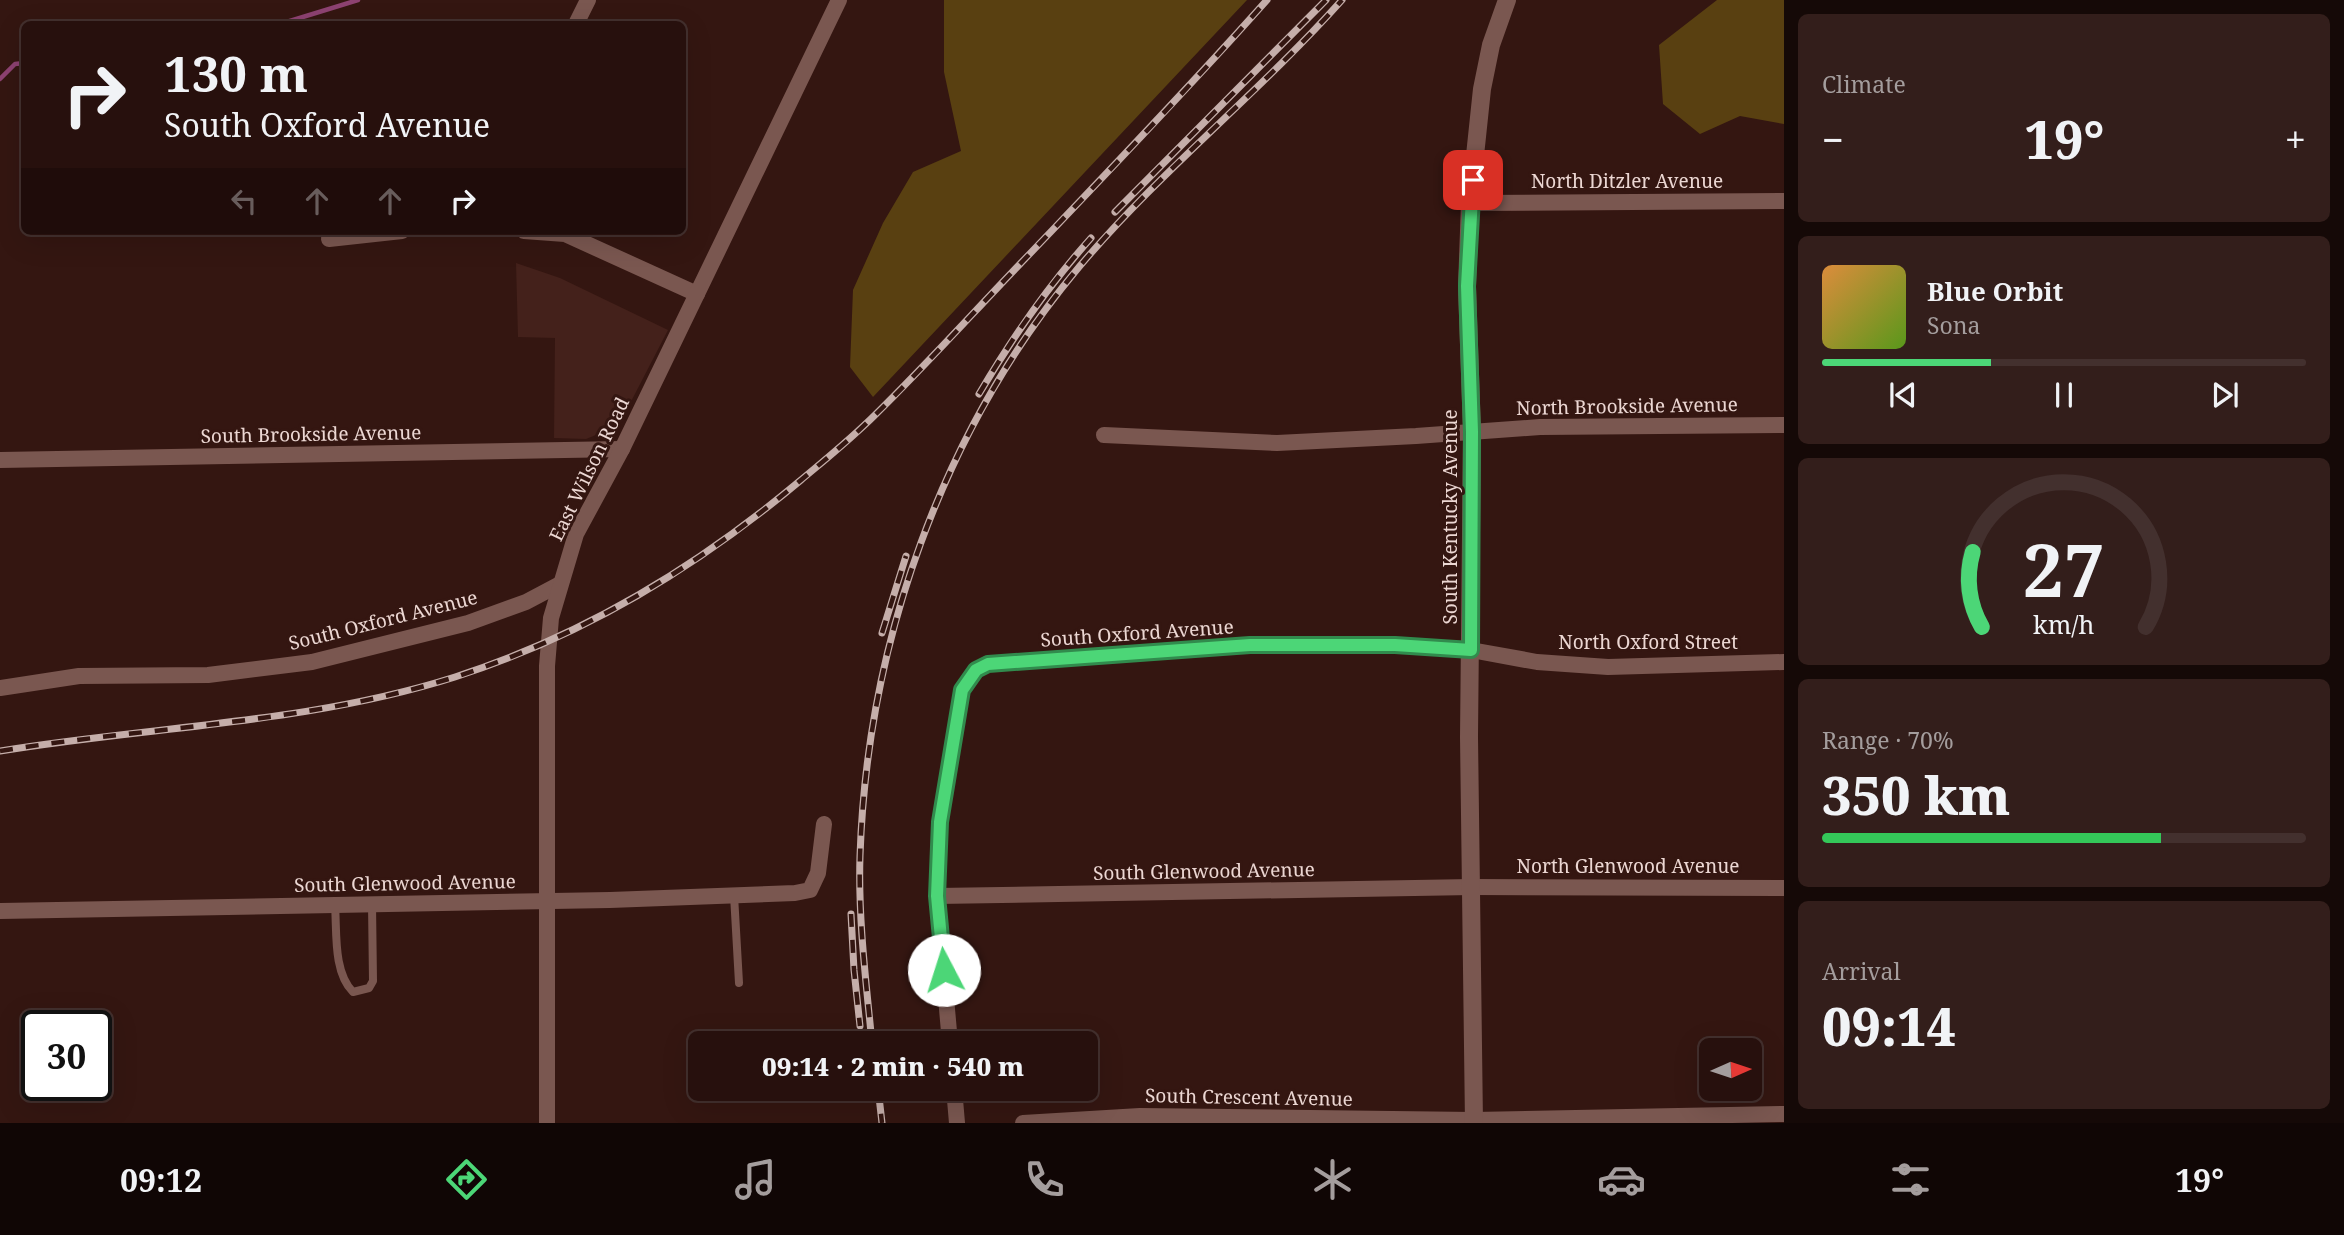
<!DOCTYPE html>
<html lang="en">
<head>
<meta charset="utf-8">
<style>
	body { margin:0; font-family:"Noto Serif",serif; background:#331e1b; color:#f1f3f6; height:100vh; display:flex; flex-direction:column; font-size:26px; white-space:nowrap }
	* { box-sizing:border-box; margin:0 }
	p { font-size:23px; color:#a49d9d }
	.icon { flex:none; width:38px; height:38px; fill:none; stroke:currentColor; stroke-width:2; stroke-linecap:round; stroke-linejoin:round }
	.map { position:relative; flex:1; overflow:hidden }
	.panel { display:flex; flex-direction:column; gap:14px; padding:14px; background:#150907; width:560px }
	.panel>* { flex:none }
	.hud { position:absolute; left:21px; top:21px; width:665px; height:214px; border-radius:10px; box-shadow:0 7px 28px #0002,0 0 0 2px #43302e; background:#27100d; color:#f1f3f6; overflow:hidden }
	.needle { width:46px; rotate:87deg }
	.controls { position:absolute; left:1699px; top:1038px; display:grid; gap:14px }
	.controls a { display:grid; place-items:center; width:63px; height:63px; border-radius:10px; background:#27100d; box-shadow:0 7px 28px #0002,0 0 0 2px #43302e; font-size:35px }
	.speed { position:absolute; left:21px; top:1010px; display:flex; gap:14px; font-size:35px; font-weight:700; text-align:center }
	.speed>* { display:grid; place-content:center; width:91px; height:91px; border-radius:50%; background:#27100d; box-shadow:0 7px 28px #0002,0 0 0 2px #43302e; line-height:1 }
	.speed .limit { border:4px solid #111; border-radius:10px; background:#fff; color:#111 }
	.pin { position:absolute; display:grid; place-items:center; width:60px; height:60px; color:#fff; margin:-30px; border-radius:14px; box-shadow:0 4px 10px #0006 }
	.me { position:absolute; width:77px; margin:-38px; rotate:355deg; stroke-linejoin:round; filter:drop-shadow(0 0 5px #0008) }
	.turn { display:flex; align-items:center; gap:24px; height:147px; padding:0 28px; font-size:32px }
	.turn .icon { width:91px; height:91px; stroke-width:2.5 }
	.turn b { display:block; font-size:49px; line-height:60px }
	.lanes { display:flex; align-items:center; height:66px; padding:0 28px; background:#0003; justify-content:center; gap:35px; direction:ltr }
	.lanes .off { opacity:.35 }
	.big { font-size:52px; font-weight:800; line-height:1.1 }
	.panel .widget { flex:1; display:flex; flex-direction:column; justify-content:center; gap:10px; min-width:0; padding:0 24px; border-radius:10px; background:#331e1b }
	.panel .dial { align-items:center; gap:0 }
	.dial svg { height:182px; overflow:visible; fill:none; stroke:#43302e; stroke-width:7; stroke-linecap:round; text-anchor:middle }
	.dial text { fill:#f1f3f6; stroke:none }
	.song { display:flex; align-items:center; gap:21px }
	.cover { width:84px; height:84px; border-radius:10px; background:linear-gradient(135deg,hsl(30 70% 55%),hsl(90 70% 35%)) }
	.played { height:7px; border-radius:4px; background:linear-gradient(90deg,#4cd677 35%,#43302e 35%) }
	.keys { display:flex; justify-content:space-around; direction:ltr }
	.heat { display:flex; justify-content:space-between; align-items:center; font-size:38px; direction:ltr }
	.charge { height:10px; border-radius:5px; background:linear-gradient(90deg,#34c759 70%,#43302e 0) }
	.trip { position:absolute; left:688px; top:1031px; width:410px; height:70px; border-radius:10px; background:#27100d; box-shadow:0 7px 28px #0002,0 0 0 2px #43302e; font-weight:800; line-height:70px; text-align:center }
	.tabs { display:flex; height:112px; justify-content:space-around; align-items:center; background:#100605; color:#a49d9d }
	.tabs .icon { width:49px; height:49px }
	.tabs .current { color:#4cd677 }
	.tabs b { font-size:32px; color:#f1f3f6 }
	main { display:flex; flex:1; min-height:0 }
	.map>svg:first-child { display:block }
	.built { fill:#44211b }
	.forest { fill:#594011 }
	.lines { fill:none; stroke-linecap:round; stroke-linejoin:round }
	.stream { stroke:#8d4271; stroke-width:4.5 }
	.service { stroke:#7a5750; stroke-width:8 }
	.minor { stroke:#7a5750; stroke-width:16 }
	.tertiary { stroke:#7a5750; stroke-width:18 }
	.rail-casing { stroke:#c5aeaa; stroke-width:7 }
	.rail { stroke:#341611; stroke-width:4.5; stroke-dasharray:13; stroke-linecap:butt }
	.route-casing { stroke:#318b4d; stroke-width:18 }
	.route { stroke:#4cd677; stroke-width:12 }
	.labels { text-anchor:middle; stroke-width:6; stroke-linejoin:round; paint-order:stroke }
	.street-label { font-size:19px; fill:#ecd7d3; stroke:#341611 }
</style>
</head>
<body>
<main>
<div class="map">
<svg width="1784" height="1123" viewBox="0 0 1784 1123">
	<rect width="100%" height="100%" fill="#341611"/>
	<path class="built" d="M516,263L560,278L668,330L624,415L606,431L586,439L554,438L555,338L518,337Z"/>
	<g class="forest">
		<path d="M944,0H1247L873,397L850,367L853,290L883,223L913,172L961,151L944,72Z"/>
		<path d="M1717,0H1784V124L1740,116L1700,134L1663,104L1659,45Z"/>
	</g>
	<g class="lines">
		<g class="stream">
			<path d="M280,24L358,0"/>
			<path d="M0,79L15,64L24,63"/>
		</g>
		<g class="service">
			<path d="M734,895L739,983"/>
			<path d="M335,905C337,932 333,972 353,992L369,988L373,981L372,904"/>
		</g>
		<g class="minor">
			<path d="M576,24L588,0"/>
			<path d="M1470,203L1784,201"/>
			<path d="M524,231L565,234L697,294"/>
			<path d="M329,239L402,231"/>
			<path d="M1104,435L1277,443L1416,436L1540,427L1784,425"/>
			<path d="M0,460L622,449"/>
			<path d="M0,688L79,676L208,675L312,662L468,623L526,602L560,584"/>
			<path d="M937,896L1472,887L1784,888"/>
			<path d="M0,911L610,900L795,893L810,890L818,873L824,824"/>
			<path d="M950,1043L937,896L940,822L962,690L976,670L987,664L1250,645H1395L1471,650L1537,662L1608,667L1784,662"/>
			<path d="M954,1088L957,1123"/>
			<path d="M547,1123V666L551,618L576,534L622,449L839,0"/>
			<path d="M1023,1123L1140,1116L1474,1120L1784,1114"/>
		</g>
		<path class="tertiary" d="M1474,1123L1469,737L1472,432L1467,287L1470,203L1482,89L1491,45L1507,0"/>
		<g class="rail-casing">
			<g id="rail">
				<path d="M1115,212L1326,0"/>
				<path d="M979,394C1012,338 1048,286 1091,238"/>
				<path d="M882,633L906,556"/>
				<path d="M0,751C152,726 307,724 455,677C585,635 697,567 801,480C826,459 852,438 876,414C925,366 972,314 1020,264C1103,177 1187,90 1267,0"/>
				<path d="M851,914L854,970L860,1026"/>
				<path d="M872,1043C866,981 858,918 860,856C867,644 942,430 1079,267C1160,171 1259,93 1342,0"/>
				<path d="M878,1088L882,1123"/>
			</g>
		</g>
		<use href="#rail" class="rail"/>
	</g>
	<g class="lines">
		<g class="route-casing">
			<path id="route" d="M944,970L937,896L940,822L962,690L976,670L988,664L1250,645H1395L1471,650L1472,432L1467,286L1473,180"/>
		</g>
		<use href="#route" class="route"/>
	</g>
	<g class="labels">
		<g class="street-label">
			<text x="1627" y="188">North Ditzler Avenue</text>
			<text transform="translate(1627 406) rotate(-1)" y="7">North Brookside Avenue</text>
			<text transform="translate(311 434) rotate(-1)" y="7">South Brookside Avenue</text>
			<text transform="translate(589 469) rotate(-64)" y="7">East Wilson Road</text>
			<text transform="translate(1450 517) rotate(-90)" y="7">South Kentucky Avenue</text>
			<text transform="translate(383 620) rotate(-14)" y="7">South Oxford Avenue</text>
			<text transform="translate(1137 633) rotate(-4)" y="7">South Oxford Avenue</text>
			<text x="1648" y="649">North Oxford Street</text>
			<text x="1628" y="873">North Glenwood Avenue</text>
			<text transform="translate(1204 871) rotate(-1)" y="7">South Glenwood Avenue</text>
			<text transform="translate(405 883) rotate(-1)" y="7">South Glenwood Avenue</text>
			<text transform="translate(1249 1097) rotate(1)" y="7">South Crescent Avenue</text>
		</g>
	</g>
</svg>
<div class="controls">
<a><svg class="needle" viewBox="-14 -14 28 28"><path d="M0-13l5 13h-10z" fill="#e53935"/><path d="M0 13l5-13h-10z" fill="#a49d9d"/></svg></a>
</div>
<div class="speed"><div class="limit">30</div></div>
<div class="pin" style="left:1473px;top:180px;background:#d93025"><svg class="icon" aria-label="arrive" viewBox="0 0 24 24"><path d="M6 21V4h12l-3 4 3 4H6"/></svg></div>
<svg class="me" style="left:944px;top:970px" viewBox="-20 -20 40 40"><circle r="19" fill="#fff"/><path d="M0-13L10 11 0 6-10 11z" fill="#4cd677"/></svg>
<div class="trip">09:14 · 2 min · 540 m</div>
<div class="hud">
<div class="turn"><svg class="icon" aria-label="right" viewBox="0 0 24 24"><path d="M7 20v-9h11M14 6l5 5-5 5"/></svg><div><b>130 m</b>South Oxford Avenue</div></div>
<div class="lanes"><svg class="icon off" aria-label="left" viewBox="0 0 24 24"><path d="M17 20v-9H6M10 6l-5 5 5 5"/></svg><svg class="icon off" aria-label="ahead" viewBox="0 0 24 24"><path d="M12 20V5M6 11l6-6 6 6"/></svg><svg class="icon off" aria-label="ahead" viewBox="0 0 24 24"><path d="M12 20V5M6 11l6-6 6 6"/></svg><svg class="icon" aria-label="right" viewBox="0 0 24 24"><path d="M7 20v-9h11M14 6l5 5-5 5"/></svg></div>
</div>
</div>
<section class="panel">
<div class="widget"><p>Climate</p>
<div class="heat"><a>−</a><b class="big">19°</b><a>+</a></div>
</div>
<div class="widget">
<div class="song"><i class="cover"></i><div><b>Blue Orbit</b><p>Sona</p></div></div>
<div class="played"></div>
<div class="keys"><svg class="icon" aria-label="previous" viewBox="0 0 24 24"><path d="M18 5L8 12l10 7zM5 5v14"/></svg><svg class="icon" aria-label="pause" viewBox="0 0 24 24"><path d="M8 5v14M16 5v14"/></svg><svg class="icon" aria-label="next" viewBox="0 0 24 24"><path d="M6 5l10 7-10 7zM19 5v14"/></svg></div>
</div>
<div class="widget dial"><svg viewBox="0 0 100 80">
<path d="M14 69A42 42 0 1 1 86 69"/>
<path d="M14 69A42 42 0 0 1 10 36" stroke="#4cd677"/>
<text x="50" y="56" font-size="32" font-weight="700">27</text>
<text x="50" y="72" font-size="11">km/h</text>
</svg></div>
<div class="widget"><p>Range · 70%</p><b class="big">350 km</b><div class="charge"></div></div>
<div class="widget"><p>Arrival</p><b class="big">09:14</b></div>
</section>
</main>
<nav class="tabs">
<b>09:12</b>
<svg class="icon current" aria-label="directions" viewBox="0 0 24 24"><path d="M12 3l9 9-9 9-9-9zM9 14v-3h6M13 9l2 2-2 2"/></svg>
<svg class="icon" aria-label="music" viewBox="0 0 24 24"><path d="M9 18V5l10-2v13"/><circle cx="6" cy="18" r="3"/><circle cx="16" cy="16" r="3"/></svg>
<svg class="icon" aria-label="phone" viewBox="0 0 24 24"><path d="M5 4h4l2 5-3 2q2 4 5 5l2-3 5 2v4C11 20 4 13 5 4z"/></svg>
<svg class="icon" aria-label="climate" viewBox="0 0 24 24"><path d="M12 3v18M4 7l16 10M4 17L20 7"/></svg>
<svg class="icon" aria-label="car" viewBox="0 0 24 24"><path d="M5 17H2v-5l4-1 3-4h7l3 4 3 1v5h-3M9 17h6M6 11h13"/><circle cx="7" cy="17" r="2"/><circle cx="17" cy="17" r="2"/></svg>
<svg class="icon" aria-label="filters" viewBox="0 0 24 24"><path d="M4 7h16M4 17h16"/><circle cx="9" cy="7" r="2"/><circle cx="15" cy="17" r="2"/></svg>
<b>19°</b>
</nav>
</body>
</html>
